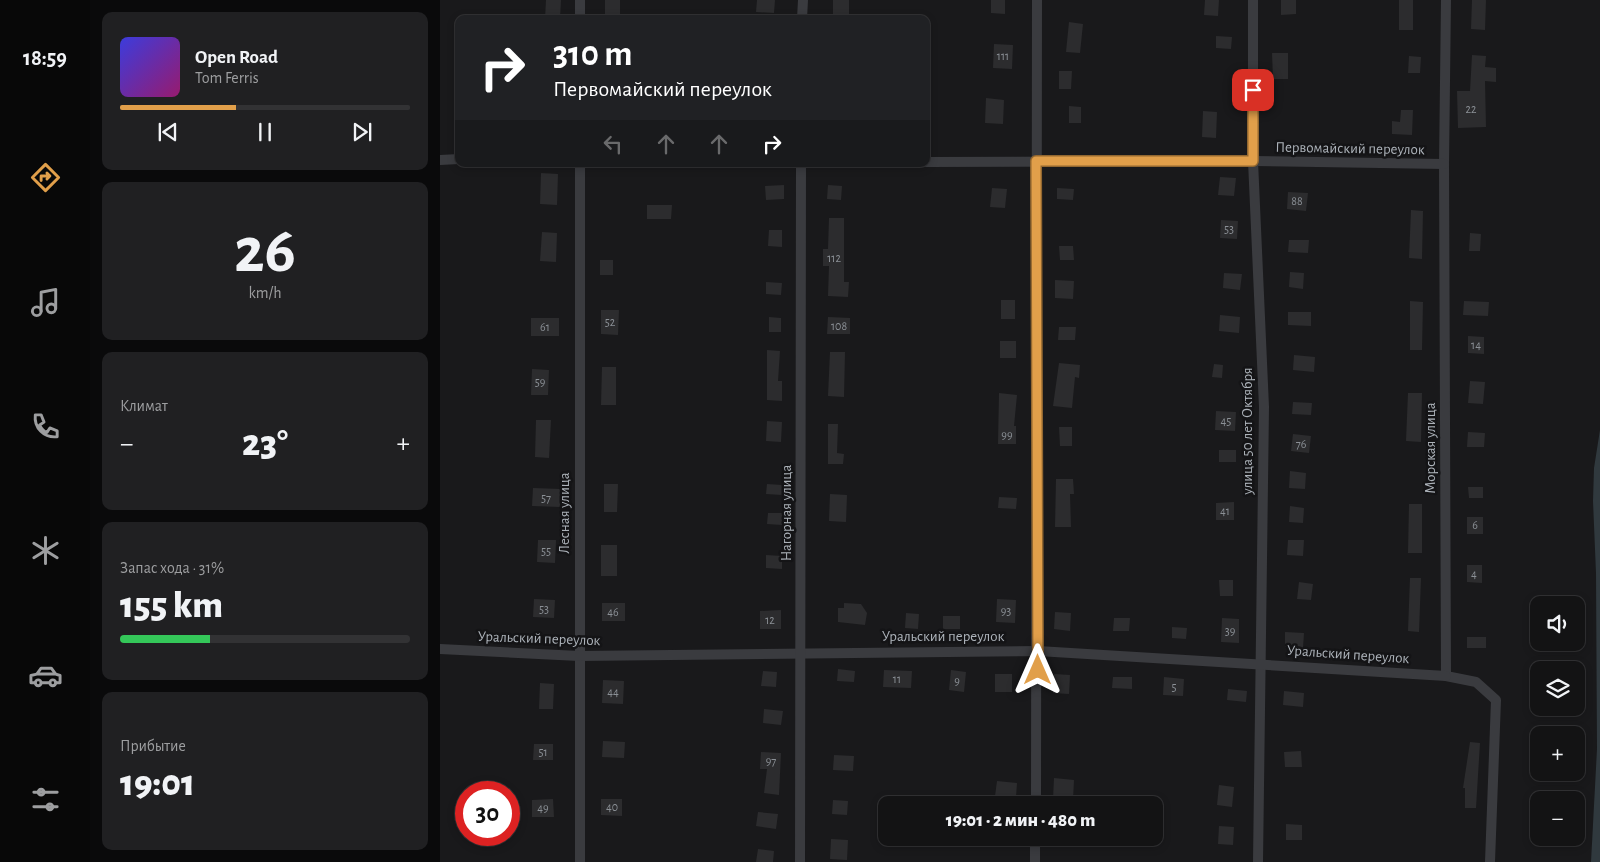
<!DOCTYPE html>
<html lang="ru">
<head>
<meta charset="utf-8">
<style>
	body { margin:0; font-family:"Alegreya Sans",sans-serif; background:#202022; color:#f1f3f6; height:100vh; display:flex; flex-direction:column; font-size:19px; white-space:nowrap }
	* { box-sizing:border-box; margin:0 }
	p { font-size:16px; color:#9d9ea0 }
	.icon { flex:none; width:28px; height:28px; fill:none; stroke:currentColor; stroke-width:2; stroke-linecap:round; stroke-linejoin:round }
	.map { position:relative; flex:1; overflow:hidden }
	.side { display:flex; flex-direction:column; gap:12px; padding:12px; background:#0a0a0b; width:350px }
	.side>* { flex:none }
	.guide { position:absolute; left:15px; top:15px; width:475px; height:152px; border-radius:10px; box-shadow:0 2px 8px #0003,0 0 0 1px #323234; background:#202124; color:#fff; overflow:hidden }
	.tools { position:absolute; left:1090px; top:596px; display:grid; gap:10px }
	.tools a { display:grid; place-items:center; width:55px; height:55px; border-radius:10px; background:#131314; box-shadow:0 2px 8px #0003,0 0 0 1px #323234; font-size:25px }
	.speed { position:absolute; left:15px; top:781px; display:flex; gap:10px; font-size:25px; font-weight:700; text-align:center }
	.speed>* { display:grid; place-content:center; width:65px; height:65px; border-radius:50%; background:#131314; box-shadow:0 2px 8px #0003,0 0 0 1px #323234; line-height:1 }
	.speed .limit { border:8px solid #d22; background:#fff; color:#111 }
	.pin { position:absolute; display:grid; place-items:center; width:42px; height:42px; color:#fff; margin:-21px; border-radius:10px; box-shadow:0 2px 8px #0006 }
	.me { position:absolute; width:55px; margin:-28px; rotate:0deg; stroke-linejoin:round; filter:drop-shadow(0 0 4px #0008) }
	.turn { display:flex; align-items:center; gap:18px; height:105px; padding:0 15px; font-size:22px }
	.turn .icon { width:65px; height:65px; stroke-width:2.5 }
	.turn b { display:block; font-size:35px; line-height:42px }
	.lanes { display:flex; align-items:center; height:48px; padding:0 15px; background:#0003; justify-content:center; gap:25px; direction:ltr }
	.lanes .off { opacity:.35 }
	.big { font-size:38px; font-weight:800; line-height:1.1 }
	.side .widget { flex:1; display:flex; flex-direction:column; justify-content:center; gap:8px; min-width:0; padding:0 18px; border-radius:10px; background:#202022 }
	.side .dial { align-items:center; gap:0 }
	.dial b { font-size:65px; line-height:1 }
	.song { display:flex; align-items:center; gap:15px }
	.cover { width:60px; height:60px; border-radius:8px; background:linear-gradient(135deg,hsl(240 70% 55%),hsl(320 70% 35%)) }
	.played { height:5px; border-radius:2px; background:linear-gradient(90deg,#e19f4a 40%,#323234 40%) }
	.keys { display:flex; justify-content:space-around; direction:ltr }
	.heat { display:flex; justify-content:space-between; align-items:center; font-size:28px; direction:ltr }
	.charge { height:8px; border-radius:4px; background:linear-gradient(90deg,#34c759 31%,#323234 0) }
	.trip { position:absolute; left:438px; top:796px; width:285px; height:50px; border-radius:10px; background:#131314; box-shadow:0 2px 8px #0003,0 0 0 1px #323234; font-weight:800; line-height:50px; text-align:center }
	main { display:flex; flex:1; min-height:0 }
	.tab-bar { display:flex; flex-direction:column; width:90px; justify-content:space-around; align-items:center; background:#080808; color:#9d9ea0 }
	.tab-bar .icon { width:35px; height:35px }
	.tab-bar .current { color:#e19f4a }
	.tab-bar b { font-size:22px; color:#f1f3f6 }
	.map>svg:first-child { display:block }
	.water { fill:#30393e }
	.building { fill:#2c2c2e }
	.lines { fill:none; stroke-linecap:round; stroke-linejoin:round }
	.minor { stroke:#3a3b3f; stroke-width:10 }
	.route-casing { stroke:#926730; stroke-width:12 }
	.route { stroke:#e19f4a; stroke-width:9 }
	.labels { text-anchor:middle; stroke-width:5; stroke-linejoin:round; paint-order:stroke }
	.number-label { font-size:12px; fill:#8b9096 }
	.street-label { font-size:15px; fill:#acb2b9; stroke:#141416 }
</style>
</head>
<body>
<main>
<nav class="tab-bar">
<b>18:59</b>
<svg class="icon current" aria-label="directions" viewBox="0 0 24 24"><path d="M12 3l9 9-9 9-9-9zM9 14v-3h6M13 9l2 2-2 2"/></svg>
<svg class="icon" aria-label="music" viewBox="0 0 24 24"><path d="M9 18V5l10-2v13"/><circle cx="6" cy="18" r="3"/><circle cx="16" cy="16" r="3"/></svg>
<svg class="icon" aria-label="phone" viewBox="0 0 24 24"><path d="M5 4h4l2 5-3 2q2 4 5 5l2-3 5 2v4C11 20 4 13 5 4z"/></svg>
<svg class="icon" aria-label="climate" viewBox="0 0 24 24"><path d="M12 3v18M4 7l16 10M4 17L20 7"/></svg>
<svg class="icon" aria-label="car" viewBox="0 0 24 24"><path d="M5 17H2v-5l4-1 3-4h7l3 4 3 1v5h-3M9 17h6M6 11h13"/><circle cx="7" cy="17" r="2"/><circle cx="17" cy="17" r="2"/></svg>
<svg class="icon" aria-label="filters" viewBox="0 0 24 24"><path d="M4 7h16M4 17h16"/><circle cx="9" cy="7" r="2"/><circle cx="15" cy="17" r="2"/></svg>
</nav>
<section class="side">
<div class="widget">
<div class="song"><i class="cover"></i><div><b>Open Road</b><p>Tom Ferris</p></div></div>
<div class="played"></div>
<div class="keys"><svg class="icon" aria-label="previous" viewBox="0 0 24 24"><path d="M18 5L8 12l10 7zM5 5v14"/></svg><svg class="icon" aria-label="pause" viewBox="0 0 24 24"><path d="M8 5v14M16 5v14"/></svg><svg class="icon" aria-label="next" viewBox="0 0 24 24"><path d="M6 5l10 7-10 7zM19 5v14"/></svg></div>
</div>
<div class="widget dial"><b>26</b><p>km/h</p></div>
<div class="widget"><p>Климат</p>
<div class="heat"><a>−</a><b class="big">23°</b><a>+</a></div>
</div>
<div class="widget"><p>Запас хода · 31%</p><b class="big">155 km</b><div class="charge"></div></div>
<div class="widget"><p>Прибытие</p><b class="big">19:01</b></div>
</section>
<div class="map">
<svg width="1160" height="862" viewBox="0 0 1160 862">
	<rect width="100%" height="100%" fill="#19191b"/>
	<path class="water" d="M1160,430V862H1151L1157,749L1156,573L1153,501L1154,468Z"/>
	<g class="building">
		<path d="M106,0H121L120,19H105Z"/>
		<rect x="165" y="0" width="15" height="17"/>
		<path d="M317,0H335L334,13L316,12Z"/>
		<rect x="393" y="0" width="16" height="19"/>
		<path d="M551,0H565V14L551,13Z"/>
		<path d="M765,0H779L778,16L764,15Z"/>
		<path d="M841,0H856V14L841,15Z"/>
		<rect x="959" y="0" width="14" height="30"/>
		<path d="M1032,0H1046L1045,30L1031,29Z"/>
		<path d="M629,22L643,24L640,53L626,52Z"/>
		<path d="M776,36L792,37L791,49L776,48Z"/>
		<path d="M554,44L573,45L572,69L553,68Z"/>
		<path d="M832,53H848V79H833Z"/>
		<path d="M1032,55L1046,56L1045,67L1056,68V82L1045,81L1046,127L1018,128L1017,91H1030Z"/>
		<path d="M969,56L981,57L980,73H968Z"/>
		<path d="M619,71H632L631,89H619Z"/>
		<path d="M546,98L564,100L563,124L545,123Z"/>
		<path d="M629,106L641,107V123H629Z"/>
		<path d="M961,110H973L972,135L952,134V121L960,122Z"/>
		<path d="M763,111L777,112L776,138L762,137Z"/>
		<path d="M101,173L118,174L117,205L100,204Z"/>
		<path d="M780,177L796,178L794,196L778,195Z"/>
		<path d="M344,185V199L326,200L325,186Z"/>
		<path d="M388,185L402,186L401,200L387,199Z"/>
		<path d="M552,188L567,189L565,208L550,207Z"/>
		<path d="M617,188L634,189L633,200L617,199Z"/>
		<path d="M848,192L868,193L866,211L847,209Z"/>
		<path d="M207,205H232L231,219H207Z"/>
		<path d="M971,210L983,211L982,259L969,258Z"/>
		<path d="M389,218H404V282H409L408,297L388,296L389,266H383V249H388Z"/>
		<path d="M781,220L798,221L797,239L780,238Z"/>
		<path d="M329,230H342V247L328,246Z"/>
		<path d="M102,232L117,233L116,262L100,261Z"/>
		<path d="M1030,233L1041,234L1040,251H1029Z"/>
		<path d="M849,240H869L868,253L848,252Z"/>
		<path d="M619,246H633L634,260H620Z"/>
		<rect x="160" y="260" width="13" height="15"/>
		<path d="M850,272L864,273L863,289L849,287Z"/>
		<path d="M784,273L802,274L800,290L783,288Z"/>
		<path d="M615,280L634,281L633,299L615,298Z"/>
		<path d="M326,282L342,283L341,295L326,294Z"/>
		<rect x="561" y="300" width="14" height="19"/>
		<path d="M970,301L983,302L982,350H970Z"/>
		<path d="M1024,301L1049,302L1048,316L1023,315Z"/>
		<path d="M161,310H179L178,335L161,334Z"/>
		<path d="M848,312H871V326L848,325Z"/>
		<path d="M780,315L800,317L799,333L779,331Z"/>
		<path d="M329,317L341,318V332H329Z"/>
		<path d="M388,317L410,318V334H387Z"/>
		<rect x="91" y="318" width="28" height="18"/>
		<path d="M619,327H636L635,340H618Z"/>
		<path d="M1028,336L1044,337V354L1028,353Z"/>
		<rect x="560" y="341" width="16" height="17"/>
		<path d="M327,350L340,351L338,381H342V401L327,400Z"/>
		<path d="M390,352H405L404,397L388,396Z"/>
		<path d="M854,355L875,357L874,372L853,370Z"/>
		<path d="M619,363L640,365L639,378L635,377L632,408L613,406Z"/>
		<path d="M774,364L783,365L782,378L772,377Z"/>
		<path d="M162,367H176V405H161Z"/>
		<path d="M92,369L109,370L108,395H91Z"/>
		<path d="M1030,381L1045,382L1043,404L1028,403Z"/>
		<path d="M559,393L577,395L574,426H576V444H558Z"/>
		<path d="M968,393H982L981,442L966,441Z"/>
		<path d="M853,402L872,403L871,415L852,414Z"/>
		<path d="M776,411L796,412L795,431L775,430Z"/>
		<path d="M96,420H111L109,458L95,457Z"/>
		<path d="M327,421L342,422L341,442L326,441Z"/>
		<path d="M388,424H398L397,453L404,454L403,464H388Z"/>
		<path d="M619,427H632V446H620Z"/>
		<path d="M1028,432L1045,433L1044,447H1027Z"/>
		<path d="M853,434L871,436L869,453L851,451Z"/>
		<rect x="779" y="450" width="17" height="12"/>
		<path d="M850,471L866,473L865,489L849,488Z"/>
		<path d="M616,479H633L634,494H630L631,527H615Z"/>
		<path d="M164,484H178L177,512H164Z"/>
		<path d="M327,484L342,485V495L326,494Z"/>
		<path d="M1028,487H1043V498H1029Z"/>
		<path d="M93,488L121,489L120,507L92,506Z"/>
		<path d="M390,494L407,495L406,522L389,521Z"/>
		<path d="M559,497L577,498L576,509L558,508Z"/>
		<path d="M794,502V520H776V503Z"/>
		<path d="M969,504H982V553H968Z"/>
		<path d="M850,506L864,508L863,523L849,522Z"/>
		<path d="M328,513H343L342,525L327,524Z"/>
		<rect x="1027" y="517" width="16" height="17"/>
		<path d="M98,540H116L115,563L97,562Z"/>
		<path d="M848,540H864L863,556L847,555Z"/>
		<rect x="161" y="545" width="16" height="31"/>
		<path d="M326,555L342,556V569L326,568Z"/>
		<path d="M1027,565H1042V583L1027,582Z"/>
		<path d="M970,578H981L979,632L968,631Z"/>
		<path d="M779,580H793V596H780Z"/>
		<path d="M859,582L873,584L871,600L857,599Z"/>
		<path d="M94,599L115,600L114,618L93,617Z"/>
		<path d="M557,599L576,600L575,623L556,622Z"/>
		<rect x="162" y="603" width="23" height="18"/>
		<path d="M404,603L421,604L427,613L425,625L398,622V608H404Z"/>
		<path d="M341,610V629H320V611Z"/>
		<path d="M615,612L631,613L630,631L614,629Z"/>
		<path d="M466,613L479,614L478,629L465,628Z"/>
		<rect x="503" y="616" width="17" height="13"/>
		<path d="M674,618H690L689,631H673Z"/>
		<path d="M782,618L799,619V643L781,642Z"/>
		<path d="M732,627L747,628L746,639L732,638Z"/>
		<path d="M845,632L864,633L863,648L845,647Z"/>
		<rect x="1027" y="637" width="19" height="11"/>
		<path d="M398,669L415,671L414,682L397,681Z"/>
		<path d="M444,670L472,671L471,688L443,687Z"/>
		<path d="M511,670L526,672L524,692L509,690Z"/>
		<path d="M323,671L337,672L336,687L321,686Z"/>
		<rect x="555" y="674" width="17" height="18"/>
		<path d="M614,674L630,675L629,694L613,693Z"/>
		<path d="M673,677H692V689L672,688Z"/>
		<path d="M724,677L744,679L743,696L723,695Z"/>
		<path d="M163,680L184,681L183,704L162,703Z"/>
		<path d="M100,683L114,684L113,709H99Z"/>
		<path d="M788,689L807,691L806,702L787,700Z"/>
		<path d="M844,691L864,693L863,707L843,705Z"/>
		<path d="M324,709L343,711L341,725L323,723Z"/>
		<path d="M163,741L185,742L184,758L162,757Z"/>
		<path d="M1030,742L1040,743L1036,808H1025V788H1023Z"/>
		<path d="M94,744H113V760H93Z"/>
		<path d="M861,751L862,767H845L844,752Z"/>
		<path d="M321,752L341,753L339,795L324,793L327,769H320Z"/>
		<path d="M394,755L414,756L413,771L393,770Z"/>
		<path d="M614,778L634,780L633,800L613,799Z"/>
		<path d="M557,781L577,783L576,797L555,796Z"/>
		<path d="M779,785L794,787L792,807L777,805Z"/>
		<path d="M113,799L114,817H92V800Z"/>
		<path d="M161,799H182V816L161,815Z"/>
		<path d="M393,800L408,801L407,815L392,814Z"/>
		<path d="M318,812L338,814L336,829L316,826Z"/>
		<path d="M846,824L862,825V840H846Z"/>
		<path d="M779,826L794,827L793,845L778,844Z"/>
		<path d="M391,839L408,840L407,860L390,859Z"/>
		<path d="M318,849L334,851L333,862H316Z"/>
	</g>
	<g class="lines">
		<g class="minor">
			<path d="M813,0V161L824,407L818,862"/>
			<path d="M1006,0L1004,164L1006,676L1036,682L1056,700L1050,862"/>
			<path d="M140,19V0"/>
			<path d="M362,19L363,0"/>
			<path d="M0,160L19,159"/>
			<path d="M486,162L813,161L1004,164"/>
			<path d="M140,164V862"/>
			<path d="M0,649L139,656L598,651L1006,676"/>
			<path d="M596,805L597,0"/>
			<path d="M360,862L361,164"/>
			<path d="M595,862V838"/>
		</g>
	</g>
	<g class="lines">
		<g class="route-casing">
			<path id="route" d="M598,670L596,161H813V90"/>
		</g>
		<use href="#route" class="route"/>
	</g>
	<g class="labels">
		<g class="number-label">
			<text x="563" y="60">111</text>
			<text x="1031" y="113">22</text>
			<text x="857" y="205">88</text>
			<text x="789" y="233">53</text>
			<text x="394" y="262">112</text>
			<text x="170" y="326">52</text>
			<text x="399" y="330">108</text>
			<text x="105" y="331">61</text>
			<text x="1036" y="349">14</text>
			<text x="100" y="386">59</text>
			<text x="786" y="425">45</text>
			<text x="567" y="439">99</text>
			<text x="861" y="448">76</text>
			<text x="106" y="502">57</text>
			<text x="785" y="515">41</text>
			<text x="1035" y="529">6</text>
			<text x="106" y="555">55</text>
			<text x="1034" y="578">4</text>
			<text x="104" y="613">53</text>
			<text x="566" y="615">93</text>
			<text x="173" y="616">46</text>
			<text x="330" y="624">12</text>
			<text x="790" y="635">39</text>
			<text x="457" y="683">11</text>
			<text x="517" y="685">9</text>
			<text x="734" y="691">5</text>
			<text x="173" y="696">44</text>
			<text x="103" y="756">51</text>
			<text x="331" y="765">97</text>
			<text x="172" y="811">40</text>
			<text x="103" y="812">49</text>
		</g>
		<g class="street-label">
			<text transform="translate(910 148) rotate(1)" y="5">Первомайский переулок</text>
			<text transform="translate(807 431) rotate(-90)" y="5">улица 50 лет Октября</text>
			<text transform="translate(990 448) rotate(-90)" y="5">Морская улица</text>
			<text transform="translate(124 513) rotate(-90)" y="5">Лесная улица</text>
			<text transform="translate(346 513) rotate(-90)" y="5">Нагорная улица</text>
			<text x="503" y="641">Уральский переулок</text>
			<text transform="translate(99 638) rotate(2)" y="5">Уральский переулок</text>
			<text transform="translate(908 654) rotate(4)" y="5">Уральский переулок</text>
		</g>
	</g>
</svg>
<div class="tools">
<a><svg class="icon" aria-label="sound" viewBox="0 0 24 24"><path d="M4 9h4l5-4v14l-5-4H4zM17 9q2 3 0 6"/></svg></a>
<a><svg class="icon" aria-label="layers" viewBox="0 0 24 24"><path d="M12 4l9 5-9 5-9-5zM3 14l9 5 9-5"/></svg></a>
<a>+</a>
<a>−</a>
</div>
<div class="speed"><div class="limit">30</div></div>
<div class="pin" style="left:813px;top:90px;background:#d93025"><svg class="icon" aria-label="arrive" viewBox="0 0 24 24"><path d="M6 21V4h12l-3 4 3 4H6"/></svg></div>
<svg class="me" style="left:598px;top:670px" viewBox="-20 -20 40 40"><path d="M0-17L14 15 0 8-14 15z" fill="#e19f4a" stroke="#fff" stroke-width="4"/></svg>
<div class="trip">19:01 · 2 мин · 480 m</div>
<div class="guide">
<div class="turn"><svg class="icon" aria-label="right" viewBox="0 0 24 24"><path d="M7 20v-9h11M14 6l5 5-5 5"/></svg><div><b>310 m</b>Первомайский переулок</div></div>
<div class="lanes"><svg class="icon off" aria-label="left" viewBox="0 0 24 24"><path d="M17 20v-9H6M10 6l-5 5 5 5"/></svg><svg class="icon off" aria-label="ahead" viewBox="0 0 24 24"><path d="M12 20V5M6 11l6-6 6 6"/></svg><svg class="icon off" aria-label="ahead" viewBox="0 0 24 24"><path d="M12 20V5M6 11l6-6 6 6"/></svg><svg class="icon" aria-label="right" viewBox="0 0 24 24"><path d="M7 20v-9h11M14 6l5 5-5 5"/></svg></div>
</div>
</div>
</main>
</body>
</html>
